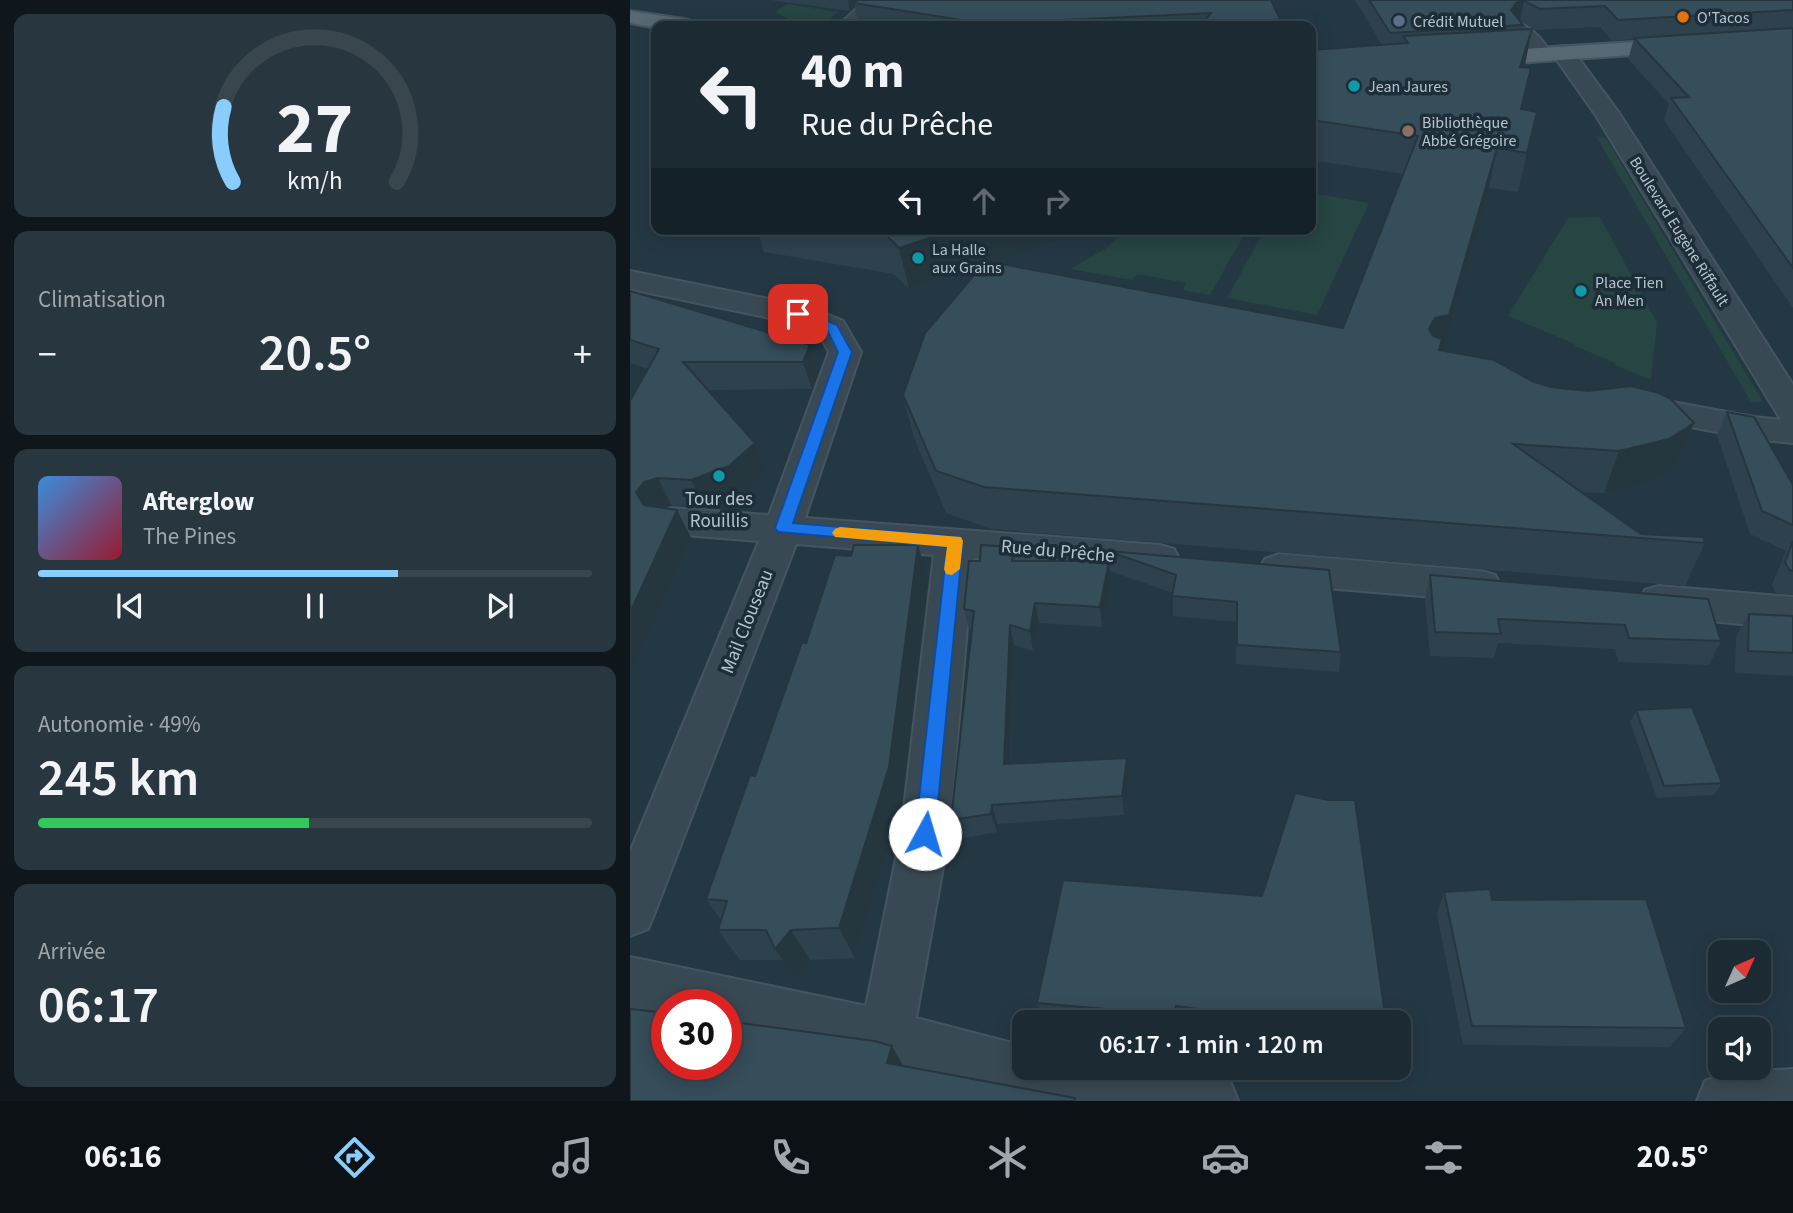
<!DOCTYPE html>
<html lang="fr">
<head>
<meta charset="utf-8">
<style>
	body { margin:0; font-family:"Source Sans 3",sans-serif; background:#28363f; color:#f1f3f6; height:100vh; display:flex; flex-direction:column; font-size:26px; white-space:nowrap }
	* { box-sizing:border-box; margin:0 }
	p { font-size:23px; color:#a0a7ac }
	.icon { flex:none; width:38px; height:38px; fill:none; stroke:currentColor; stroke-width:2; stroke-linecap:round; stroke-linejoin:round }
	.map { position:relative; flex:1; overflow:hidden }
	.side { display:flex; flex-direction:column; gap:14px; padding:14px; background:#0f171c; width:630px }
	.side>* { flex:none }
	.hud { position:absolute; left:21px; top:21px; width:665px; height:214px; border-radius:14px; box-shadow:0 4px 18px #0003,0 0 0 2px #39464e; background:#1b2a33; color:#f1f3f6; overflow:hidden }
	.needle { width:46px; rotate:45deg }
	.controls { position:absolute; left:1078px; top:940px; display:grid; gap:14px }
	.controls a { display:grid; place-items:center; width:63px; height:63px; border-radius:14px; background:#1b2a33; box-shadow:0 4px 18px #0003,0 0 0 2px #39464e; font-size:35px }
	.speed { position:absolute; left:21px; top:989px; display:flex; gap:14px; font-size:35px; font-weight:700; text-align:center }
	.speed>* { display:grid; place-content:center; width:91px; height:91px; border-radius:50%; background:#1b2a33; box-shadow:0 4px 18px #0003,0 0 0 2px #39464e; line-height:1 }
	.speed .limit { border:10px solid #d22; background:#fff; color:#111 }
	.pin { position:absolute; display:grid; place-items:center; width:60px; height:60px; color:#fff; margin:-30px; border-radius:14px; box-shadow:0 4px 10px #0006 }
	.me { position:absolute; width:77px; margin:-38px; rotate:6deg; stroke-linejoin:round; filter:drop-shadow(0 0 5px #0008) }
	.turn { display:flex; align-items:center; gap:24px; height:147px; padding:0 35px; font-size:32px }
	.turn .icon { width:91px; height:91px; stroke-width:2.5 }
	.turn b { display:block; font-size:49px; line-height:60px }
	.lanes { display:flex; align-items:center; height:66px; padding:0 35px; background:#0003; justify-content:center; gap:35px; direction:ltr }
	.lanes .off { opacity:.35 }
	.big { font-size:52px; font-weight:600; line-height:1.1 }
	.side .card { flex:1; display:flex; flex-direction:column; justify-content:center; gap:10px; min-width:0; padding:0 24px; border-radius:14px; background:#28363f }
	.side .dial { align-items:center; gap:0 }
	.dial svg { height:182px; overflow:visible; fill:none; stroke:#39464e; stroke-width:7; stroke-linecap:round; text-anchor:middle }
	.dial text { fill:#f1f3f6; stroke:none }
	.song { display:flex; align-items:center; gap:21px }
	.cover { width:84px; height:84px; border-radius:10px; background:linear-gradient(135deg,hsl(210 70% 55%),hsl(350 70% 35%)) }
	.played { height:7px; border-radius:4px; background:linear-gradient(90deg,#89cdff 65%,#39464e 65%) }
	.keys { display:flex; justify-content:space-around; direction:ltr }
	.heat { display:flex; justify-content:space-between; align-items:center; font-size:38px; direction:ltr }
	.charge { height:10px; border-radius:5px; background:linear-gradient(90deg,#34c759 49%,#39464e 0) }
	.trip { position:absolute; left:382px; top:1010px; width:399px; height:70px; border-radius:14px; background:#1b2a33; box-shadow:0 4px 18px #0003,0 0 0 2px #39464e; font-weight:600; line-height:70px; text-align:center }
	.dock { display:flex; height:112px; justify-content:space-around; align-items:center; background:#0b1114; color:#a0a7ac }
	.dock .icon { width:49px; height:49px }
	.dock .current { color:#89cdff }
	.dock b { font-size:32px; color:#f1f3f6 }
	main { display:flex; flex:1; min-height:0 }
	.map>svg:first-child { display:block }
	.green { fill:#264543 }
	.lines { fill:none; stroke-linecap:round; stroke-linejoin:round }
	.minor-casing { stroke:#455560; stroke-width:4 }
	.tertiary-casing { stroke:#455560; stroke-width:4 }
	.primary-casing { stroke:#455560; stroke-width:4 }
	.minor { fill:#394953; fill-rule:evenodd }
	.tertiary { fill:#394953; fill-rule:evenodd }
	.primary { fill:#576873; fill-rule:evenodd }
	.wall { fill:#2e424d }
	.shaded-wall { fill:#26363f }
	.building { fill:#364d5a; stroke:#26363f; stroke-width:2 }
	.route { fill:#1a73e8; stroke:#114b97; stroke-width:2 }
	.slow { fill:#f59e0b }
	.food-dot { fill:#e8710a; stroke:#1d2e39; stroke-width:2.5 }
	.service-dot { fill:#5c6f8a; stroke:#1d2e39; stroke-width:2.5 }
	.culture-dot { fill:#0f9aa8; stroke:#1d2e39; stroke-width:2.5 }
	.education-dot { fill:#8d6e63; stroke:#1d2e39; stroke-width:2.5 }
	.labels { text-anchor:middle; stroke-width:7; stroke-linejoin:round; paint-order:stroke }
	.far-poi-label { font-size:16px; fill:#b6c3cd; stroke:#1d2e39; text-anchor:start }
	.far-street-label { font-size:16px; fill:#b6c3cd; stroke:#1d2e39 }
	.poi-label { font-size:19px; fill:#b6c3cd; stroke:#1d2e39 }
	.street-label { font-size:19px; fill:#b6c3cd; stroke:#1d2e39 }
</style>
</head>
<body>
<main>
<section class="side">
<div class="card dial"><svg viewBox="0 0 100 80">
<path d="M14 69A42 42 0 1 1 86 69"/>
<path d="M14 69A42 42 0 0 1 10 36" stroke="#89cdff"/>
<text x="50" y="56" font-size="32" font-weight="700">27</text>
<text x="50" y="72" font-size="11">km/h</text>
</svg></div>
<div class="card"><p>Climatisation</p>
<div class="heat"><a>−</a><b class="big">20.5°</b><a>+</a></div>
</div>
<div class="card">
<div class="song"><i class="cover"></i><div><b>Afterglow</b><p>The Pines</p></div></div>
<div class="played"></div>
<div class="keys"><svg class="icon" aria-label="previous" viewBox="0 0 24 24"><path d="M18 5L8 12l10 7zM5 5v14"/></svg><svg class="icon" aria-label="pause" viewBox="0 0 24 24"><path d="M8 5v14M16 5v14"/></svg><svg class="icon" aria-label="next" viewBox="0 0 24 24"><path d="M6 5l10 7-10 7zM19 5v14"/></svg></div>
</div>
<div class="card"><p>Autonomie · 49%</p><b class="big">245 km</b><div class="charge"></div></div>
<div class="card"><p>Arrivée</p><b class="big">06:17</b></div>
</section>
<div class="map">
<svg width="1163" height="1101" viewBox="0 0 1163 1101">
	<rect width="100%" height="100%" fill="#243844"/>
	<g class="green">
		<path d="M157,4L208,12L193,25L162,21L145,12Z"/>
		<path d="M966,136L976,138L1133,402H1121Z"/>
		<path d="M681,193L739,203L687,315L597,298L635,229H681Z"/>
		<path d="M970,217L1027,323L1021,380L985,365V363L945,346V344L878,316L938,218Z"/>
		<path d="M496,229H617L580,295L553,290L556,283L507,274L502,280L440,269L477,248Z"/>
	</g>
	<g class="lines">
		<g class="minor-casing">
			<g id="minor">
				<path d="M236,0H258L232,26H208Z"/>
				<path d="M891,24C904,28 915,44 922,55L919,60H903L880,31L883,26Z"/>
				<path d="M0,271L179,307L213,321L231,352L175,518L530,545L544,549L549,559L544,569L530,573L343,558L319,834L286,1018L394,1046V1068C456,1068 543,1058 600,1081L608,1101H393L256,1064L96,1030V1004H37V1017L0,1009V957L236,1006L271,834L304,555L166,544L25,912L18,929L0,936V852L129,541L42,534L29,530L23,521L29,512L42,508L139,515L199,352L189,334L159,322L0,289Z"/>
				<path d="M1004,395L1124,417L1163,421V443L1124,439L992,414L987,406L992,398Z"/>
				<path d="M649,554L851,571L865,575L871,586L865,597L851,601L649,584L635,579L629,569L635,559Z"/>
				<path d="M1029,586L1163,597V629L1029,616L1015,612L1009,601L1015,590Z"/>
				<path d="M1163,1069V1101H1067L1075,1081L1095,1073Z"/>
			</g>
		</g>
		<g class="tertiary-casing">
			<path id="tertiary" d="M933,46L941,48L989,113L1163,385V423L1151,420L965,114L922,53L925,48Z"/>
		</g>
		<g class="primary-casing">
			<g id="primary">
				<path d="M0,11L54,19L62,21L65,26L26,28L0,23Z"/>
				<path d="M1052,39L1060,41L1063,46L1060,51L844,66L836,64L833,59L836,54L844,52Z"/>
			</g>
		</g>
		<use href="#minor" class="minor"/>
		<use href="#tertiary" class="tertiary"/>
		<use href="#primary" class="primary"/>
	</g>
	<g class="wall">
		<path d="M140,0H641L653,26H229L225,7L220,11Z"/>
		<path d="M725,0H1163V308L1034,120L1039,104L998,59L1004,39L982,41L970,27L906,30L890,21L893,25L894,67L892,109L907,112L899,150L888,192L859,188L813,350L921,387L1064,423L1046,466L1022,481L974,493L951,492L1011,534L1075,543L1055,586L362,529L316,513L284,438L273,395L353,265L279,289L264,274L134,252L127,229H459L457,231L361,262L713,328L773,174L681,160V50L752,45Z"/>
		<path d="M0,291L180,345L189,373L182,389L77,390L125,443L136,471L111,493L74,507L41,505L33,508L47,510L61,538L0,676V401L18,369L0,363Z"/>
		<path d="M1097,412L1163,485V595L1146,593L1142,585L1156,551L1120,534L1087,435Z"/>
		<path d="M383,547L385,561H479L478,551L699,570L711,652L709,672L606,664V622L543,616V593L480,571L481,581L472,627L409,623L403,651L384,645L380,764L499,777L494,815L367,824V832L328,839L321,820L342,630H339L334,609Z"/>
		<path d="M800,575L1091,641L1079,665L988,662L985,649L868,643L864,658L800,656L795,599Z"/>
		<path d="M298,581L272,800L225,958L180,960L165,978L153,960H110L88,930L91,920L76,899L125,776L176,643Z"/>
		<path d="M1119,614L1163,616V676L1105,673L1106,637Z"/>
		<path d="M1006,710L1092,783L1084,795L1027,798L1000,722Z"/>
		<path d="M433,880L756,1022H413L407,1003Z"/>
		<path d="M814,892L862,900L1056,1028L1040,1047L833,1045L807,914Z"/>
	</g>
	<g class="shaded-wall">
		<path d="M218,0H233L224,3L225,7L220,11Z"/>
		<path d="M894,1L890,21L881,10L886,3Z"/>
		<path d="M902,29L895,65L882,104L890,67Z"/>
		<path d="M907,112L899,150L888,192L897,153Z"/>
		<path d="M867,148L859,188L811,358L799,329Z"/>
		<path d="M328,229H459L457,231L279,289L269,248Z"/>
		<path d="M180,345L189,373L182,389L173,362Z"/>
		<path d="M1064,423L1046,466L1022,481L974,493L989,451Z"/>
		<path d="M125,443L136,471L111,493L74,507L61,480Z"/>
		<path d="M28,478L41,505L28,509L21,520L6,492L14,482Z"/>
		<path d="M47,510L61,538L0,676V613Z"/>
		<path d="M288,545L298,581L272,800L225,958L209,928Z"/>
		<path d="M479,561L481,581L472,627L470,607Z"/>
		<path d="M405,603L409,623L403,651L400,631Z"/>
		<path d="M380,625L384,645L379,783L374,764Z"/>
		<path d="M497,758L499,777L494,815L492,796Z"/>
		<path d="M362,805L367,824V832L361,814Z"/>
		<path d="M161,930L180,960L165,978L145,949Z"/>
		<path d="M546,1006L547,1022H545L544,1015Z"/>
		<path d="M262,1046L277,1072L257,1063Z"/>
	</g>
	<g class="building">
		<path d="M227,0H641L653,26H570L581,13L371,23L374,26H331L338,21L224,3Z"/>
		<path d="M739,0H1163V10L988,20L975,6L910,9L894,1L886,3L881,10L893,25L760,33Z"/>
		<path d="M1163,28V268L1041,98L1059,97L1004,38Z"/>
		<path d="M902,29L890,67L901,68L891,109L907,112L897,153L867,148L819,315L805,318L799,329L803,336L812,339L809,350L864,360L902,381L921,387L958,391L1001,386L1029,393L1041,399L1064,423L1039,439L989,451L883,444L1011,534L1073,537L1075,543L354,487L306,471L273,395L295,333L356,261L713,328L788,136L681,120V50L778,43L773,36Z"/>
		<path d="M231,229H328L269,248L254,233Z"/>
		<path d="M0,291L180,345L173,362H53L125,443L99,466L61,480L28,478L14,482L6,492L14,505L47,510L0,613V401L29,349L0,340Z"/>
		<path d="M1097,412L1124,417L1163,485V525L1132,511Z"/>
		<path d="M1163,541V571L1159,570L1155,562Z"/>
		<path d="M224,545H288L259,767L209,928L161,930L145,949L136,930H88L97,901L76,899L120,775L125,776L172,642L176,643L205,555L221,556Z"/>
		<path d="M351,545L383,547L382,561H479L470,607L405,603L400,631L380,625L374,764L497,758L492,796L362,805L361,814L321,820L344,611L334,609L339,561H350Z"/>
		<path d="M478,551L699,570L711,652L607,645V602L542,596L546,575Z"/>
		<path d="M800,575L1078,599L1091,641L999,638L995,625L868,619L871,634L805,632Z"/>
		<path d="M1119,614L1163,616V653L1118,651Z"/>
		<path d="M1062,707L1092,783L1034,786L1006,710Z"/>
		<path d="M665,793L698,800H725L756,1022H654L546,1006L544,1015L407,1003L433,880L632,896Z"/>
		<path d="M860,889L862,900L1016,899L1056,1028L842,1026L814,892Z"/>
		<path d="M0,1009L37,1013V1064H96V1021L244,1041L262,1046L257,1063L445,1098L444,1101H0Z"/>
	</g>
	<path class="route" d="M168,310L207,325L222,352L163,523L325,536L333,541L305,834L302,840L295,843L288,840L285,834L317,547L148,532L145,528L208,352L197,330L164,316V311Z"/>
	<path class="slow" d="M210,527L331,537L333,541L330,569L322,575L316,574L314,569L317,547L205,537L202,533L205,529Z"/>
	<circle class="food-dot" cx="1053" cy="17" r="7"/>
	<circle class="service-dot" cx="769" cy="21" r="7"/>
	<g class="culture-dot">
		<circle cx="724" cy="86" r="7"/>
		<circle cx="288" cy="258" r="7"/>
		<circle cx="951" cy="291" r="7"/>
		<circle cx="89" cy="476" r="7"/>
	</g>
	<circle class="education-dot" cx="778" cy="131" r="7"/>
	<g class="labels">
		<g class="far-poi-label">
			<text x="1067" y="23">O'Tacos</text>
			<text x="783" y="27">Crédit Mutuel</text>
			<text x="738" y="92">Jean Jaures</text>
			<text x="792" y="128">Bibliothèque<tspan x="792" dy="18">Abbé Grégoire</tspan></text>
			<text x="302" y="255">La Halle<tspan x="302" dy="18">aux Grains</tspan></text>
			<text x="965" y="288">Place Tien<tspan x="965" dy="18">An Men</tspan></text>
		</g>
		<g class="far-street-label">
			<text transform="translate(1050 231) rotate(58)" y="6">Boulevard Eugène Riffault</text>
		</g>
		<g class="poi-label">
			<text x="89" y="505">Tour des<tspan x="89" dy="22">Rouillis</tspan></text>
		</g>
		<g class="street-label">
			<text transform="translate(428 550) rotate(5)" y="7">Rue du Prêche</text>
			<text transform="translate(116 621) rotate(-68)" y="7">Mail Clouseau</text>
		</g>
	</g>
</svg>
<div class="controls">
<a><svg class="needle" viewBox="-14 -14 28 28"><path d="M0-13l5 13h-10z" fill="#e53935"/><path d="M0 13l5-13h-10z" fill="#a0a7ac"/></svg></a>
<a><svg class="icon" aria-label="sound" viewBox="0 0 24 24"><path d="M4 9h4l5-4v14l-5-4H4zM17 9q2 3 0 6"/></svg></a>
</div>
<div class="speed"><div class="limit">30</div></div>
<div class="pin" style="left:168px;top:314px;background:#d93025"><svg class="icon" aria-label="arrive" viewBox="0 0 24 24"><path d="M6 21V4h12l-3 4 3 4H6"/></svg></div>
<svg class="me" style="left:295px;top:834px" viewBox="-20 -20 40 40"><circle r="19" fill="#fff"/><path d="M0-13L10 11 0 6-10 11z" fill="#1a73e8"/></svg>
<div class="trip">06:17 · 1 min · 120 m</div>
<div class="hud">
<div class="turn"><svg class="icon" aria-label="left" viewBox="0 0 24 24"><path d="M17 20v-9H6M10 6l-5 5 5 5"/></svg><div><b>40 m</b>Rue du Prêche</div></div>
<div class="lanes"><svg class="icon" aria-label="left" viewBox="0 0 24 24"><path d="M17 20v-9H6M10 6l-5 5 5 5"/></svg><svg class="icon off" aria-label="ahead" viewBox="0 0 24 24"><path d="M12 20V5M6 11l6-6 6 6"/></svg><svg class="icon off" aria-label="right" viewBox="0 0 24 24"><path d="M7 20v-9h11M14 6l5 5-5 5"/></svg></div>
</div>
</div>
</main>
<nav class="dock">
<b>06:16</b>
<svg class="icon current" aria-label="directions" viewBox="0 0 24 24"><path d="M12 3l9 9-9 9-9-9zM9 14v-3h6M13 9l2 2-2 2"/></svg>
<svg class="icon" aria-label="music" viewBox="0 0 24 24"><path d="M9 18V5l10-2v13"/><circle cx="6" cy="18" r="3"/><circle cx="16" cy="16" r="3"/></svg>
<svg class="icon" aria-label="phone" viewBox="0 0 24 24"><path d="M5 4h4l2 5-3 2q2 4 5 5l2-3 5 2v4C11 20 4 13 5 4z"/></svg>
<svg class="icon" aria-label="climate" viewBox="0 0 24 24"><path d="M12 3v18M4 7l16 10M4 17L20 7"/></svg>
<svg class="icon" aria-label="car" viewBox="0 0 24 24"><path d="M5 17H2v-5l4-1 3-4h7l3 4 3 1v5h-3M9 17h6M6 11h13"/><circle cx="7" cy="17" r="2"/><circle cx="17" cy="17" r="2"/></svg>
<svg class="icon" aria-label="filters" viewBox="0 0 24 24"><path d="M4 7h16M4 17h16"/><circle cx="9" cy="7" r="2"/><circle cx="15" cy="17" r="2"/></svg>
<b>20.5°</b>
</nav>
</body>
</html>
